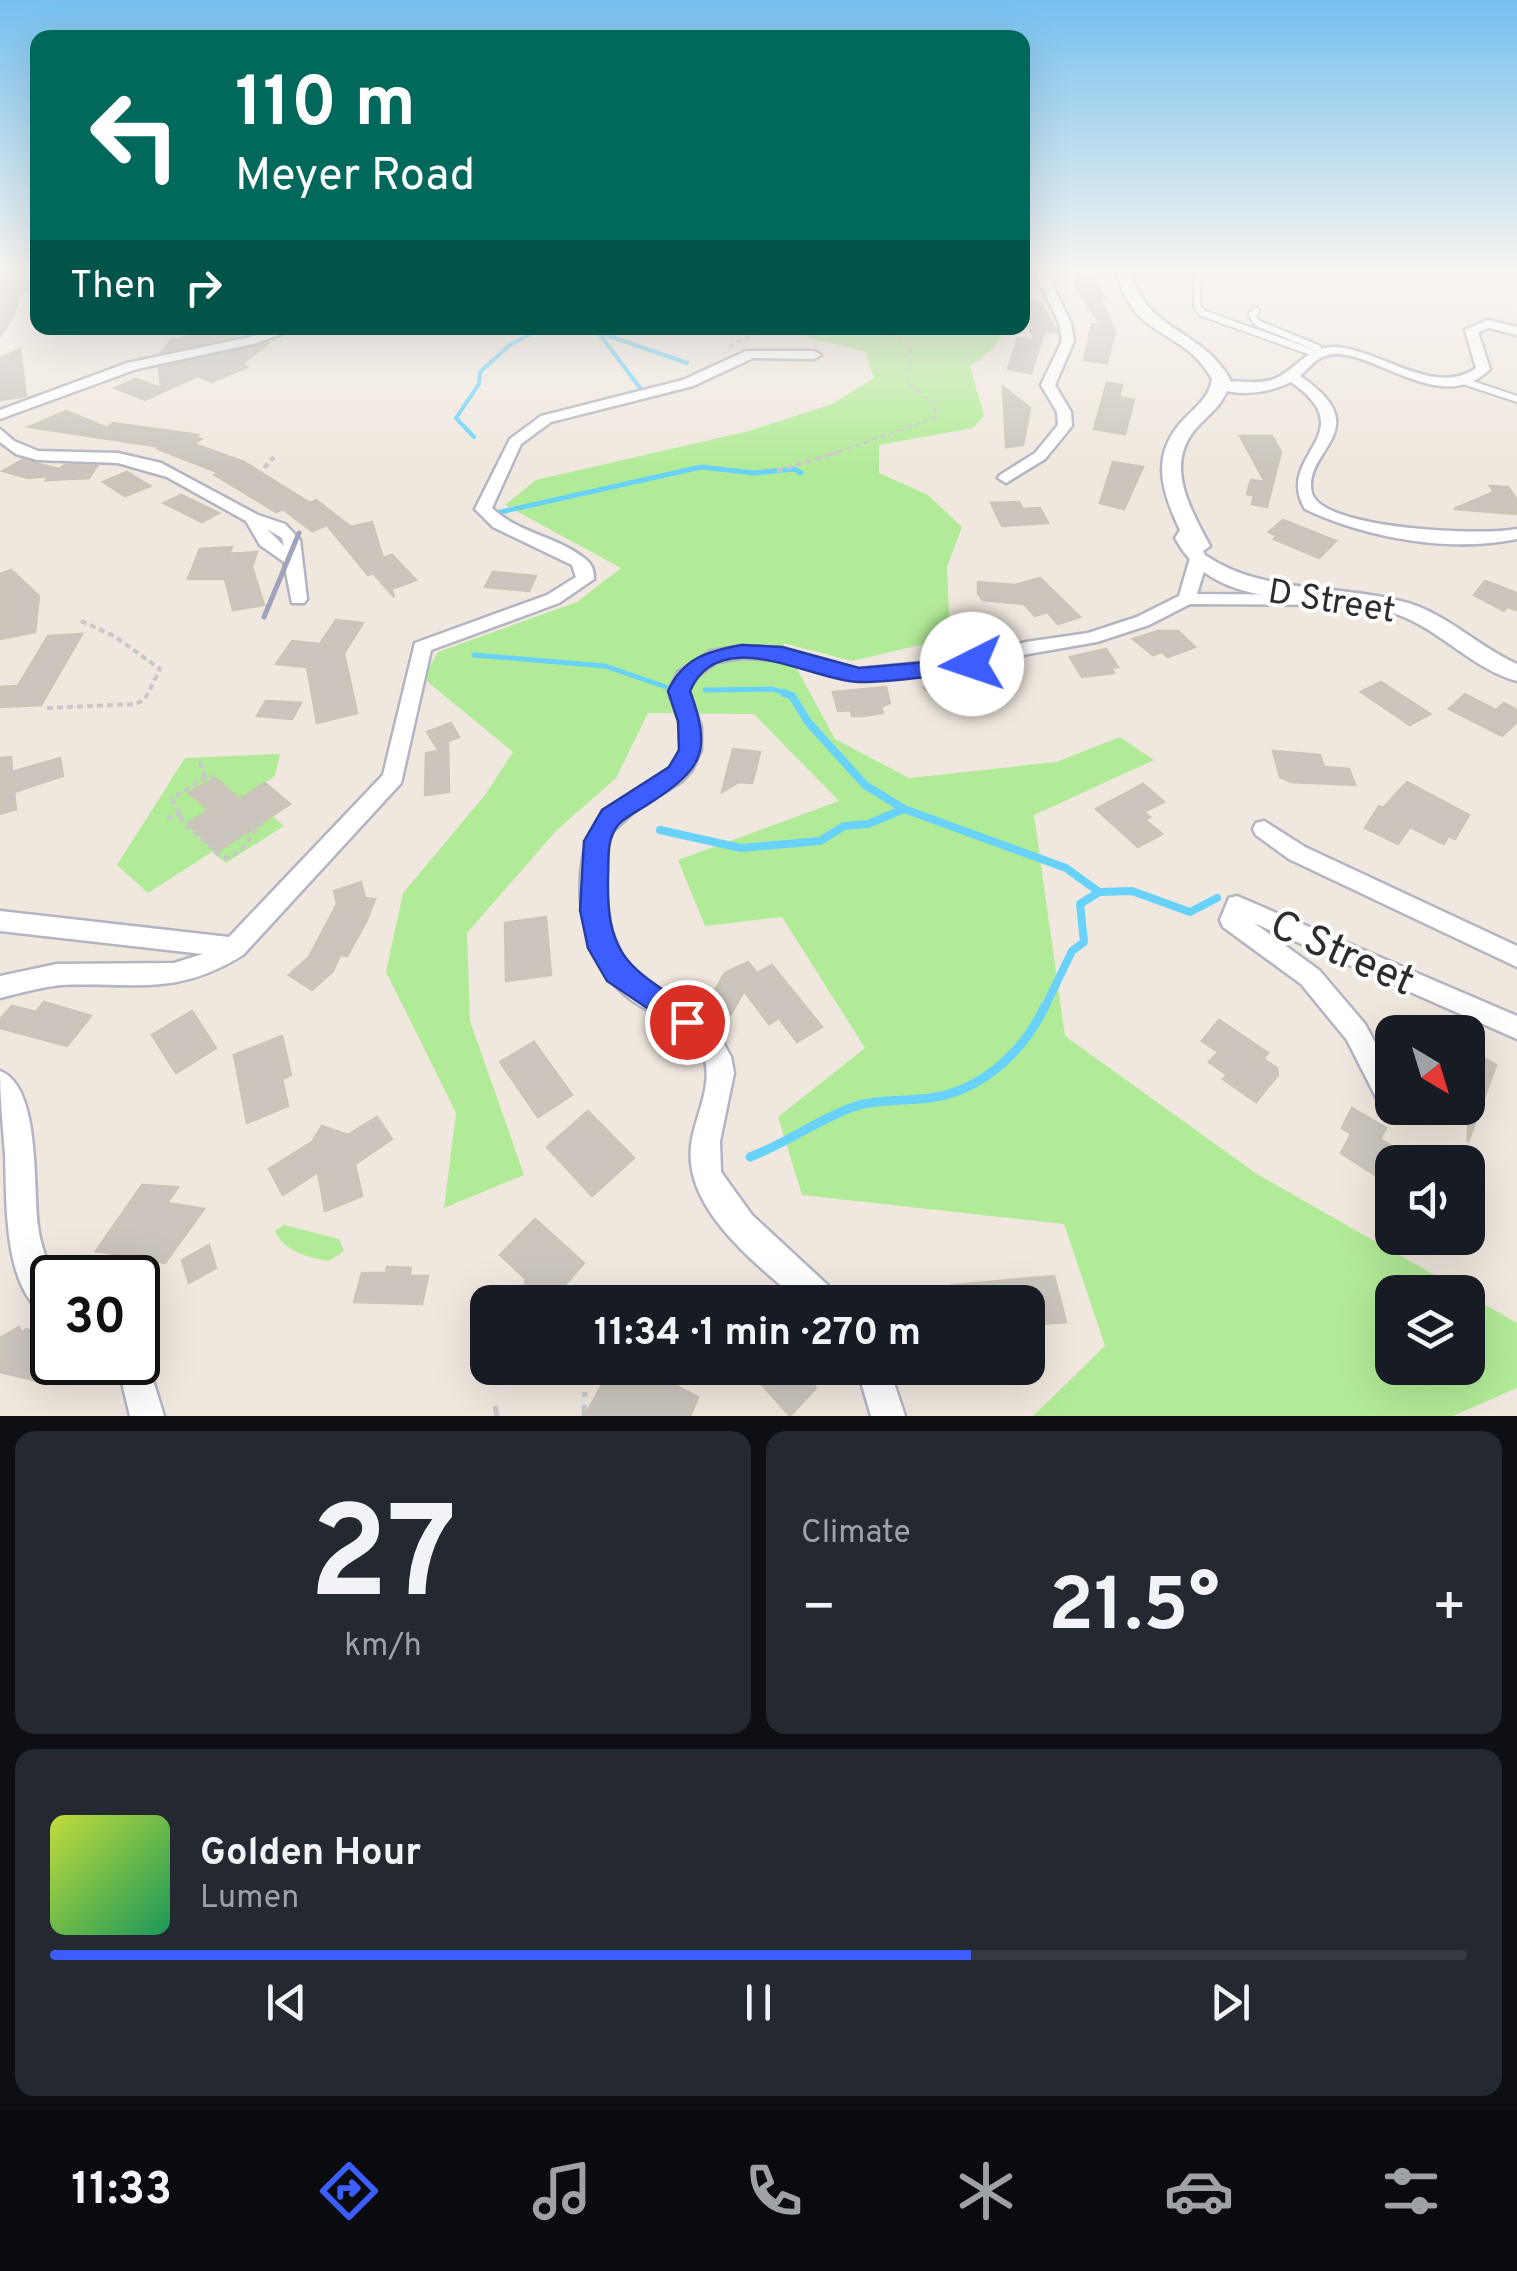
<!DOCTYPE html>
<html lang="en">
<head>
<meta charset="utf-8">
<style>
	body { margin:0; font-family:Overpass,sans-serif; background:#242831; color:#f1f3f6; height:100vh; display:flex; flex-direction:column; font-size:38px; white-space:nowrap }
	* { box-sizing:border-box; margin:0 }
	p { font-size:32px; color:#9ea1a6 }
	.icon { flex:none; width:55px; height:55px; fill:none; stroke:currentColor; stroke-width:2; stroke-linecap:round; stroke-linejoin:round }
	.map { position:relative; height:1416px; overflow:hidden }
	.details { display:flex; flex-direction:column; gap:15px; padding:15px; background:#0d0f14; flex:1 }
	.details>* { flex:none }
	.banner { position:absolute; left:30px; top:30px; width:1000px; height:305px; border-radius:20px; box-shadow:0 10px 40px #0002; background:#00695c; color:#fff; overflow:hidden }
	.needle { width:65px; rotate:142deg }
	.fabs { position:absolute; left:1375px; top:1015px; display:grid; gap:20px }
	.fabs a { display:grid; place-items:center; width:110px; height:110px; border-radius:20px; background:#171b24; box-shadow:0 10px 40px #0002; font-size:50px }
	.speed { position:absolute; left:30px; top:1255px; display:flex; gap:20px; font-size:50px; font-weight:700; text-align:center }
	.speed>* { display:grid; place-content:center; width:130px; height:130px; border-radius:50%; background:#171b24; box-shadow:0 10px 40px #0002; line-height:1 }
	.speed .limit { border:5px solid #111; border-radius:15px; background:#fff; color:#111 }
	.pin { position:absolute; display:grid; place-items:center; width:85px; height:85px; color:#fff; margin:-42px; border:5px solid #fff; border-radius:50%; box-shadow:0 2px 10px #0007 }
	.me { position:absolute; width:110px; margin:-55px; rotate:266deg; stroke-linejoin:round; filter:drop-shadow(0 0 8px #0008) }
	.turn { display:flex; align-items:center; gap:35px; height:210px; padding:0 40px; font-size:45px }
	.turn .icon { width:130px; height:130px; stroke-width:2.5 }
	.turn b { display:block; font-size:70px; line-height:85px }
	.then { display:flex; align-items:center; height:95px; padding:0 40px; background:#0003; gap:20px; font-size:38px }
	.big { font-size:75px; font-weight:700; line-height:1.1 }
	.details .tile { flex:1; display:flex; flex-direction:column; justify-content:center; gap:15px; min-width:0; padding:0 35px; border-radius:20px; background:#242831 }
	.details .dial { align-items:center; gap:0 }
	.dial b { font-size:130px; line-height:1 }
	.song { display:flex; align-items:center; gap:30px }
	.cover { width:120px; height:120px; border-radius:15px; background:linear-gradient(135deg,hsl(70 70% 55%),hsl(150 70% 35%)) }
	.played { height:10px; border-radius:5px; background:linear-gradient(90deg,#3c5eff 65%,#363941 65%) }
	.keys { display:flex; justify-content:space-around; direction:ltr }
	.heat { display:flex; justify-content:space-between; align-items:center; font-size:55px; direction:ltr }
	.details .tiles { flex:1; display:grid; gap:15px; grid-template-columns:1fr 1fr }
	.tile:last-child { grid-column:span 2 }
	.trip { position:absolute; left:470px; top:1285px; width:575px; height:100px; border-radius:20px; background:#171b24; box-shadow:0 10px 40px #0002; font-weight:700; line-height:100px; text-align:center }
	.tab-bar { display:flex; height:160px; justify-content:space-around; align-items:center; background:#090b0e; color:#9ea1a6 }
	.tab-bar .icon { width:70px; height:70px }
	.tab-bar .active { color:#3c5eff }
	.tab-bar b { font-size:45px; color:#f1f3f6 }
	.map>svg:first-child { display:block }
	.green { fill:#b2eb97 }
	.lines { fill:none; stroke-linecap:round; stroke-linejoin:round }
	.stream-far3 { stroke:#69d2fa; stroke-width:4 }
	.stream-far2 { stroke:#69d2fa; stroke-width:5 }
	.stream-far1 { stroke:#69d2fa; stroke-width:8 }
	.stream { stroke:#69d2fa; stroke-width:9 }
	.building { fill:#cbc5be; stroke:#ccc5b7; stroke-width:2.5 }
	.service-casing { stroke:#b2b5c2; stroke-width:10 }
	.minor-casing { stroke:#b2b5c2; stroke-width:5 }
	.tertiary-casing { stroke:#b2b5c2; stroke-width:5 }
	.path-far2 { stroke:#c8c8c8; stroke-width:2.5; stroke-dasharray:5 4; stroke-linecap:butt }
	.path-far1 { stroke:#c8c8c8; stroke-width:4; stroke-dasharray:6 4; stroke-linecap:butt }
	.path { stroke:#c8c8c8; stroke-width:5; stroke-dasharray:11 8; stroke-linecap:butt }
	.service { stroke:#fff; stroke-width:6 }
	.minor { fill:#fff; fill-rule:evenodd }
	.tertiary { fill:#fff; fill-rule:evenodd }
	.rail { stroke:#a0a3b9; stroke-width:5 }
	.route { fill:#3c5eff; stroke:#273da6; stroke-width:2.5 }
	.labels { text-anchor:middle; stroke-width:8; stroke-linejoin:round; paint-order:stroke }
	.street-label { font-size:35px; fill:#2d2d2d; stroke:#fff }
	.near-street-label { font-size:42px; fill:#2d2d2d; stroke:#fff }
</style>
</head>
<body>
<div class="map">
<svg width="1517" height="1416" viewBox="0 0 1517 1416">
	<rect width="100%" height="100%" fill="#f0e8df"/>
	<g class="green">
		<path d="M825,328H1007L992,350L970,366L984,416L973,428L879,445V473L928,495L962,527L947,567L950,638L852,661L783,643L835,739L909,778L1056,762L1120,737L1154,760L1034,815L1065,1036L1257,1174L1464,1292H1392V1368H1468V1295L1517,1323V1388L1453,1416H1033L1105,1346L1064,1224L802,1195L778,1117L865,1048L782,917L705,926L678,860L839,801L754,714L648,713L616,778L557,830L467,933L470,1021L524,1175L444,1208L456,1113L386,972L403,893L485,795L513,752L423,678L438,652L577,602L621,568L505,505L536,480L749,431L832,404L874,378L865,352L807,337Z"/>
		<path d="M280,754L275,776L240,799L215,778L190,793L215,809L202,838L217,851L272,816L284,826L226,863L212,852L148,893L117,865L185,758Z"/>
		<path d="M284,1225L339,1239L344,1251L329,1261C309,1258 283,1251 275,1231Z"/>
	</g>
	<g class="lines">
		<g class="stream-far3">
			<path d="M595,328L640,388"/>
			<path d="M606,335L687,363"/>
			<path d="M474,437L456,418L479,384L480,372L510,345L541,328"/>
		</g>
		<g class="stream-far2">
			<path d="M496,513L701,467L754,473L794,469L801,473"/>
			<path d="M474,655L605,666L666,687"/>
			<path d="M705,690L773,689L790,695"/>
		</g>
		<g class="stream-far1">
			<path d="M784,693L792,696L808,722L865,785L904,809L1066,868L1099,892L1132,891L1190,912L1217,898"/>
			<path d="M660,830L741,848L820,841L844,826L868,824L904,809"/>
			<path d="M1044,1009L1072,951L1084,942L1080,904L1099,892"/>
		</g>
		<path class="stream" d="M750,1157C787,1143 817,1120 853,1107C876,1099 905,1101 930,1098C982,1091 1024,1051 1045,1006"/>
	</g>
	<g class="building">
		<path d="M30,269L37,284L19,294L14,315L0,336V271Z"/>
		<path d="M1080,269H1097L1094,282L1105,298H1100L1115,332L1107,363L1084,360L1092,324L1103,328L1075,285Z"/>
		<path d="M1022,297L1041,304L1057,332H1044L1031,373L1008,369L1018,338L1035,340L1022,315Z"/>
		<path d="M232,328H269L162,352L171,340Z"/>
		<path d="M270,342L242,364L247,367L212,382L197,376L145,400L115,388L136,379L161,388L159,368Z"/>
		<path d="M20,349L26,396L0,400V358Z"/>
		<path d="M1107,383L1122,385L1119,397L1134,400L1125,434L1094,429Z"/>
		<path d="M1003,387L1030,408L1023,445L1006,447Z"/>
		<path d="M66,411L107,428L113,423L198,435L195,438L201,439L194,444L244,462L310,503L316,500L351,527L372,522L383,558L392,555L416,580L394,588L390,584L394,597L373,573L368,575L327,525L312,531L283,509L276,512L215,475L220,473L158,449L161,447L29,427Z"/>
		<path d="M1240,436H1272L1281,452L1267,507L1252,504L1254,496L1247,494L1251,480L1265,482Z"/>
		<path d="M22,460L59,469L65,465L97,466L89,478L46,480L50,476L28,478L3,471Z"/>
		<path d="M1113,462L1143,467L1124,509L1100,503Z"/>
		<path d="M127,472L150,486L125,496L103,482Z"/>
		<path d="M1490,486L1508,487L1517,500V514L1454,509L1494,492Z"/>
		<path d="M181,495L219,513L202,522L164,503Z"/>
		<path d="M1019,502L1023,509L1040,508L1048,523L1002,526L991,503Z"/>
		<path d="M1283,520L1336,541L1319,558L1274,539L1277,536L1269,532Z"/>
		<path d="M232,547L229,554L257,552L252,567L264,605L233,610L225,579H188L200,549Z"/>
		<path d="M11,570L39,596L35,632L0,639V574Z"/>
		<path d="M493,572L536,576L529,591L485,587Z"/>
		<path d="M1040,578L1080,617L1058,624L1047,612L1035,616L1024,604L983,600L978,594V582L1015,585Z"/>
		<path d="M1485,581L1517,593V610L1507,607L1504,611L1474,595Z"/>
		<path d="M336,620L363,623L344,653L357,713L317,723L307,667L276,664L292,641L320,644Z"/>
		<path d="M1158,631H1178L1195,647L1168,657L1162,652L1153,655L1133,639Z"/>
		<path d="M82,634L41,705L0,707V687L18,686L48,636Z"/>
		<path d="M1106,649L1118,667L1111,668L1114,673L1082,677L1070,657Z"/>
		<path d="M979,680L984,695L975,704L949,706L924,688Z"/>
		<path d="M1381,682L1430,714L1410,725L1361,692Z"/>
		<path d="M886,687L890,703L881,707L883,713L861,716H852L851,710L838,711L833,692Z"/>
		<path d="M1465,694L1496,710L1504,703L1517,710V722L1502,736L1449,709Z"/>
		<path d="M266,701L301,703L292,719L257,716Z"/>
		<path d="M451,723L459,737L448,741L449,792L425,795L426,753L439,751L427,732Z"/>
		<path d="M733,749L760,752L755,773L752,783L739,782L722,792Z"/>
		<path d="M1273,751L1320,755L1324,767L1349,769L1355,785L1291,782L1280,777Z"/>
		<path d="M11,757L12,772L60,758L63,776L14,792L16,809L0,814V758Z"/>
		<path d="M215,778L240,799L265,783L290,804L217,852L188,823L209,810L189,793Z"/>
		<path d="M1407,782L1469,815L1455,839L1448,836L1444,844L1410,827L1398,844L1365,828L1379,806L1383,808Z"/>
		<path d="M1143,784L1164,802L1144,812L1150,817L1145,820L1162,834L1138,847L1096,809Z"/>
		<path d="M361,882L365,898L375,899L366,922L347,956L340,955L333,971L312,990L289,975L309,957L337,904L334,891Z"/>
		<path d="M546,917L551,975L506,981L505,923Z"/>
		<path d="M748,962L757,973L772,965L822,1027L797,1042L779,1018L769,1024L744,991L731,1014L707,1004L725,973Z"/>
		<path d="M44,1002L91,1016L67,1046L0,1028V1019L12,1006L36,1012Z"/>
		<path d="M192,1011L216,1048L176,1073L152,1035Z"/>
		<path d="M1219,1020L1268,1053L1263,1059L1277,1068L1278,1075L1256,1102L1223,1079L1227,1075L1209,1062L1218,1052L1202,1041Z"/>
		<path d="M282,1036L291,1075L282,1079L288,1106L247,1123L234,1055Z"/>
		<path d="M534,1042L572,1095L538,1117L500,1062Z"/>
		<path d="M1468,1049L1496,1065L1468,1142Z"/>
		<path d="M1352,1108L1386,1128L1380,1139L1418,1162H1392V1186L1341,1153L1351,1134L1342,1128Z"/>
		<path d="M588,1111L634,1158L592,1196L547,1147Z"/>
		<path d="M377,1117L392,1139L355,1164L362,1196L325,1211L318,1172L283,1195L269,1169L312,1142L322,1126L348,1135Z"/>
		<path d="M142,1185L178,1187L167,1203L204,1209L165,1263L96,1251Z"/>
		<path d="M535,1219L584,1263L564,1286L580,1302H541L524,1287L526,1279L500,1255Z"/>
		<path d="M209,1245L216,1268L189,1283L182,1260Z"/>
		<path d="M387,1267L411,1268L409,1276H428L422,1304L354,1302L362,1273H386Z"/>
		<path d="M1054,1276L1066,1322L1028,1325V1302H956L952,1285Z"/>
		<path d="M19,1327L21,1333L26,1329L52,1336V1372L46,1383L0,1372V1338Z"/>
		<path d="M611,1368H642L698,1397L690,1416H585Z"/>
		<path d="M747,1368H797L816,1388L790,1416Z"/>
	</g>
	<g class="lines">
		<g class="service-casing">
			<g id="service">
				<path d="M1198,269L1197,306L1202,313L1314,353"/>
				<path d="M1256,311L1252,315L1257,323L1318,348"/>
				<path d="M1466,382L1517,399"/>
			</g>
		</g>
		<g class="minor-casing">
			<g id="minor">
				<path d="M1033,269H1045L1071,323L1074,341L1055,385L1071,412L1072,426L1045,459L1006,483L998,478L1000,475L1035,453L1058,425L1057,412L1041,385L1062,341L1059,323Z"/>
				<path d="M1488,320L1517,327V335L1489,328L1478,332L1490,369C1439,420 1366,341 1325,356C1315,359 1308,369 1300,376C1380,430 1301,450 1312,493C1322,530 1485,536 1517,529V539C1450,553 1366,538 1305,509C1273,455 1366,434 1291,382C1269,393 1235,398 1214,386C1229,376 1255,387 1274,379C1296,370 1308,346 1335,347C1379,349 1435,398 1476,368L1465,330Z"/>
				<path d="M281,328H298L257,343L137,369L0,419V410L127,363L250,337Z"/>
				<path d="M746,351H814L821,355L814,359L753,358L693,386L551,422L521,444L492,508C518,533 556,536 584,558C592,564 594,570 594,579L559,603L431,650L401,783L243,955C176,997 134,982 61,985C41,987 20,993 0,998V976L57,964L174,963L203,954L0,931V911L229,937L383,775L415,643L547,595L576,577L572,565L493,527L475,509L510,439L541,416L683,380Z"/>
				<path d="M0,429L14,441L38,451L118,453L161,463L258,515L285,524L300,540L307,599L304,603H292L284,562L260,545L246,521L167,477L118,463L37,460L16,454L0,442ZM267,529L282,538L284,546Z"/>
				<path d="M1199,553L1208,558L1197,594L1341,595L1350,600L1341,605L1190,604L1149,625L1097,642L1028,654L972,670L858,681L782,660L742,658L717,662L693,679L689,691L701,727V750L692,770L681,782L636,810L613,831L608,842L604,883L609,925L622,956L634,972L695,1012L718,1033L731,1057L734,1073L720,1141L721,1172L752,1215L834,1291L839,1302H800C756,1263 679,1207 692,1139C697,1113 713,1083 704,1057C694,1029 655,1017 633,1001C589,970 574,909 583,858C595,786 679,789 682,742C683,725 673,708 669,691L678,672L711,651L742,646L782,648L858,669L971,658L1026,642L1088,633L1137,617L1179,596L1190,558Z"/>
				<path d="M1264,821L1305,847L1517,946V967L1289,859L1256,835L1253,829L1256,823Z"/>
				<path d="M1237,896L1517,1016V1039L1254,923L1319,970L1365,1024L1392,1074V1105L1379,1103L1347,1040L1301,984L1223,927L1220,920L1229,898Z"/>
				<path d="M0,1071C41,1086 33,1189 38,1226C40,1245 48,1261 52,1278C56,1289 53,1307 52,1318C2,1297 7,1200 5,1155C3,1127 0,1099 0,1071Z"/>
				<path d="M138,1348L144,1351L164,1416H130L117,1362H138Z"/>
				<path d="M857,1368H889L905,1416H871Z"/>
			</g>
		</g>
		<g class="tertiary-casing">
			<path id="tertiary" d="M1116,269H1130C1146,334 1198,325 1230,379C1227,400 1214,410 1200,424C1162,462 1189,506 1210,546L1203,551L1205,555C1265,596 1340,583 1408,603C1448,615 1479,647 1517,664V681C1472,669 1440,629 1396,614C1323,590 1218,618 1175,538L1180,530C1160,488 1150,452 1187,416C1199,404 1209,397 1212,379C1183,326 1131,341 1116,269Z"/>
		</g>
		<g class="path-far2">
			<path d="M428,328L459,332"/>
			<path d="M729,346L755,334L803,328"/>
			<path d="M830,455L937,417L933,405L907,381L911,347L897,336L863,328"/>
		</g>
		<g class="path-far1">
			<path d="M264,468L274,457"/>
			<path d="M777,471L838,452"/>
			<path d="M47,708L136,704L145,699L160,669L114,636L79,620"/>
			<path d="M200,762L204,775L214,776"/>
			<path d="M206,777L172,799L183,822L220,856L227,858L242,849L265,818"/>
			<path d="M167,818L181,814"/>
		</g>
		<g class="path">
			<path d="M495,1406L497,1416"/>
			<path d="M584,1416L585,1392"/>
		</g>
		<use href="#service" class="service"/>
		<use href="#minor" class="minor"/>
		<use href="#tertiary" class="tertiary"/>
		<path class="rail" d="M264,617L299,533"/>
	</g>
	<linearGradient id="sky" x2="0" y2="1"><stop stop-color="#75c0ef"/><stop offset="0.58" stop-color="#f8f5f1"/><stop offset="1" stop-color="#f8f5f1" stop-opacity="0"/></linearGradient>
	<rect width="1517" height="467" fill="url(#sky)"/>
	<path class="route" d="M742,645L782,647L859,668L972,658L983,664L972,671C936,675 899,682 862,682C815,683 720,621 690,691C712,752 703,768 650,803C640,810 626,816 618,825C606,840 609,859 608,877C606,963 633,968 697,1013L702,1022L697,1031L687,1035L607,981L588,948L580,910L584,841L602,810L669,767L679,750L678,721L668,691C683,658 708,651 742,645Z"/>
	<g class="labels">
		<g class="street-label">
			<text transform="translate(1332 600) rotate(9)" y="12">D Street</text>
		</g>
		<g class="near-street-label">
			<text transform="translate(1343 951) rotate(24)" y="15">C Street</text>
		</g>
	</g>
</svg>
<div class="fabs">
<a><svg class="needle" viewBox="-14 -14 28 28"><path d="M0-13l5 13h-10z" fill="#e53935"/><path d="M0 13l5-13h-10z" fill="#9ea1a6"/></svg></a>
<a><svg class="icon" aria-label="sound" viewBox="0 0 24 24"><path d="M4 9h4l5-4v14l-5-4H4zM17 9q2 3 0 6"/></svg></a>
<a><svg class="icon" aria-label="layers" viewBox="0 0 24 24"><path d="M12 4l9 5-9 5-9-5zM3 14l9 5 9-5"/></svg></a>
</div>
<div class="speed"><div class="limit">30</div></div>
<div class="pin" style="left:687px;top:1022px;background:#d93025"><svg class="icon" aria-label="arrive" viewBox="0 0 24 24"><path d="M6 21V4h12l-3 4 3 4H6"/></svg></div>
<svg class="me" style="left:972px;top:664px" viewBox="-20 -20 40 40"><circle r="19" fill="#fff"/><path d="M0-13L10 11 0 6-10 11z" fill="#3c5eff"/></svg>
<div class="trip">11:34 · 1 min · 270 m</div>
<div class="banner">
<div class="turn"><svg class="icon" aria-label="left" viewBox="0 0 24 24"><path d="M17 20v-9H6M10 6l-5 5 5 5"/></svg><div><b>110 m</b>Meyer Road</div></div>
<div class="then">Then<svg class="icon" aria-label="right" viewBox="0 0 24 24"><path d="M7 20v-9h11M14 6l5 5-5 5"/></svg></div>
</div>
</div>
<section class="details">
<div class="tiles">
<div class="tile dial"><b>27</b><p>km/h</p></div>
<div class="tile"><p>Climate</p>
<div class="heat"><a>−</a><b class="big">21.5°</b><a>+</a></div>
</div>
<div class="tile">
<div class="song"><i class="cover"></i><div><b>Golden Hour</b><p>Lumen</p></div></div>
<div class="played"></div>
<div class="keys"><svg class="icon" aria-label="previous" viewBox="0 0 24 24"><path d="M18 5L8 12l10 7zM5 5v14"/></svg><svg class="icon" aria-label="pause" viewBox="0 0 24 24"><path d="M8 5v14M16 5v14"/></svg><svg class="icon" aria-label="next" viewBox="0 0 24 24"><path d="M6 5l10 7-10 7zM19 5v14"/></svg></div>
</div>
</div>
</section>
<nav class="tab-bar">
<b>11:33</b>
<svg class="icon active" aria-label="directions" viewBox="0 0 24 24"><path d="M12 3l9 9-9 9-9-9zM9 14v-3h6M13 9l2 2-2 2"/></svg>
<svg class="icon" aria-label="music" viewBox="0 0 24 24"><path d="M9 18V5l10-2v13"/><circle cx="6" cy="18" r="3"/><circle cx="16" cy="16" r="3"/></svg>
<svg class="icon" aria-label="phone" viewBox="0 0 24 24"><path d="M5 4h4l2 5-3 2q2 4 5 5l2-3 5 2v4C11 20 4 13 5 4z"/></svg>
<svg class="icon" aria-label="climate" viewBox="0 0 24 24"><path d="M12 3v18M4 7l16 10M4 17L20 7"/></svg>
<svg class="icon" aria-label="car" viewBox="0 0 24 24"><path d="M5 17H2v-5l4-1 3-4h7l3 4 3 1v5h-3M9 17h6M6 11h13"/><circle cx="7" cy="17" r="2"/><circle cx="17" cy="17" r="2"/></svg>
<svg class="icon" aria-label="filters" viewBox="0 0 24 24"><path d="M4 7h16M4 17h16"/><circle cx="9" cy="7" r="2"/><circle cx="15" cy="17" r="2"/></svg>
</nav>
</body>
</html>
